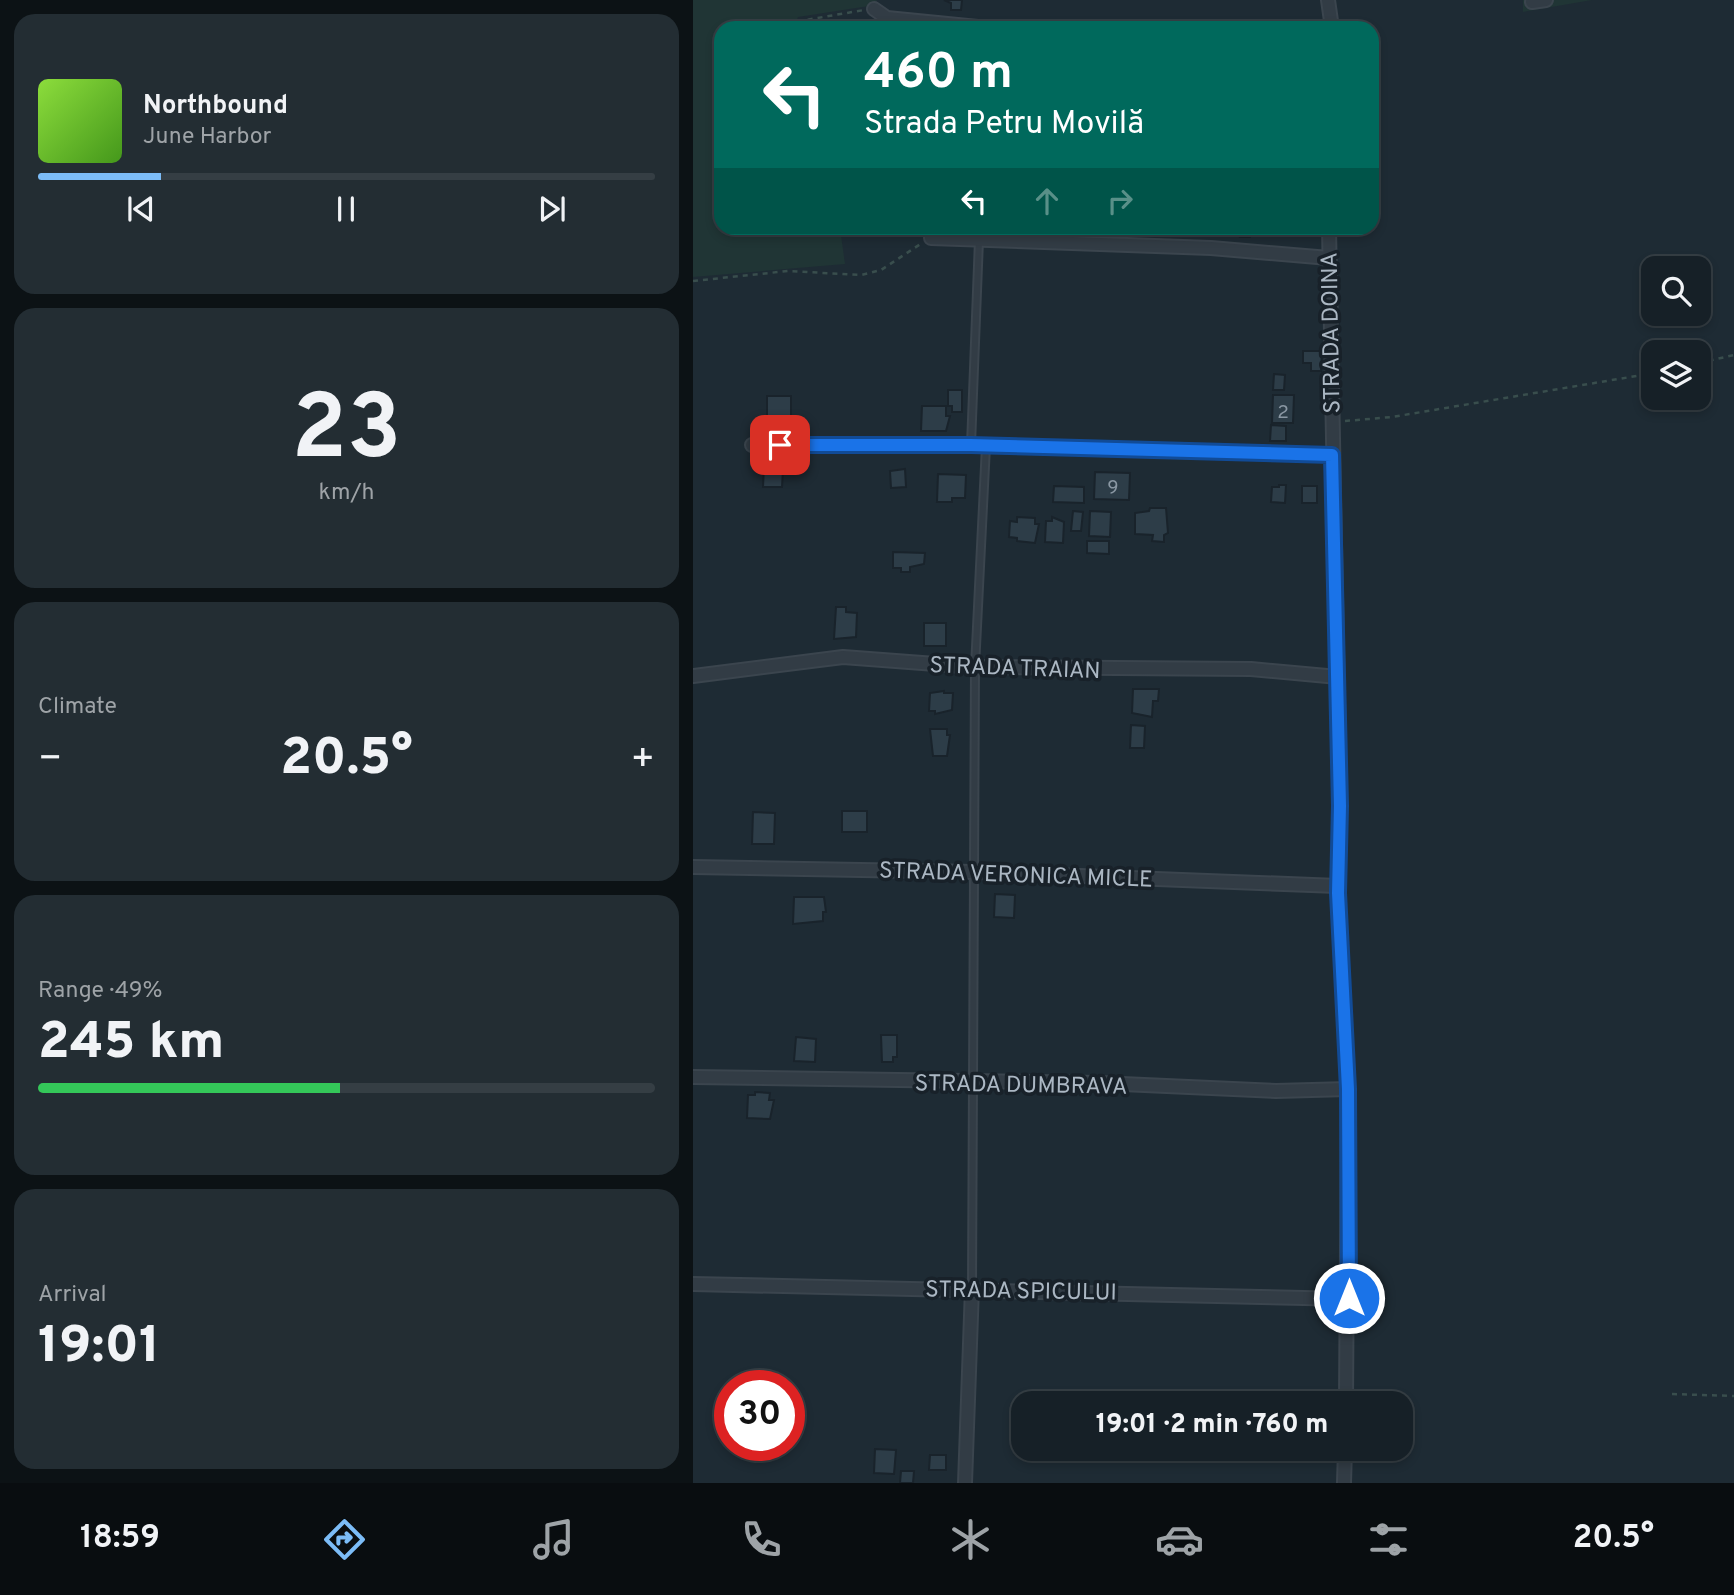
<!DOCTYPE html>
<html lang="en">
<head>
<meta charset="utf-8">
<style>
	body { margin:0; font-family:Overpass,sans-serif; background:#232d33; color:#f1f3f6; height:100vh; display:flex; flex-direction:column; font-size:26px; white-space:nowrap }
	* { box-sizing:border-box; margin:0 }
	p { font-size:23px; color:#9ea3a7 }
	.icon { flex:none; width:38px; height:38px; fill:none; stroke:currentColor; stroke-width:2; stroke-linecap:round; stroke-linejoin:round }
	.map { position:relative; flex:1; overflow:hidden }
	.panel { display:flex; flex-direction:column; gap:14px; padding:14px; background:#0c1215; width:693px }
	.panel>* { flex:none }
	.guide { position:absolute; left:21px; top:21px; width:665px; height:214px; border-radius:21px; box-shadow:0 4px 10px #0003,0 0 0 2px #353e44; background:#00695c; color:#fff; overflow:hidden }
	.tools { position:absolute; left:948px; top:256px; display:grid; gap:14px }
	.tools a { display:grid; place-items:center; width:70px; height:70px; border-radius:14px; background:#162027; box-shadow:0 4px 10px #0003,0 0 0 2px #353e44; font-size:35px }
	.speed { position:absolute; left:21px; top:1370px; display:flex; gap:14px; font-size:35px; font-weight:700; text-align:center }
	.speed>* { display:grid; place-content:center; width:91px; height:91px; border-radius:50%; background:#162027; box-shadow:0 4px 10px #0003,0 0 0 2px #353e44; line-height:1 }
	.speed .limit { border:10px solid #d22; background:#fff; color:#111 }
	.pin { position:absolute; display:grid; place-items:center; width:60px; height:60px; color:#fff; margin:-30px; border-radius:14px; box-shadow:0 4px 10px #0006 }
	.me { position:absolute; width:77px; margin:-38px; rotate:0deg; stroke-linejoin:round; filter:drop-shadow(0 0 5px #0008) }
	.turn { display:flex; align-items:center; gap:24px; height:147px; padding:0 35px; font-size:32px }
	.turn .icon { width:91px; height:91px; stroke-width:2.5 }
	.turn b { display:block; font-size:49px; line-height:60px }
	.lanes { display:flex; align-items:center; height:66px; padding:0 35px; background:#0003; justify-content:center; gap:35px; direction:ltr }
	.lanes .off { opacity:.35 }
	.big { font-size:52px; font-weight:800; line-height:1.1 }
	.panel .widget { flex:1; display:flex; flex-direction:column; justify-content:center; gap:10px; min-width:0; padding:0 24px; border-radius:21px; background:#232d33 }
	.panel .dial { align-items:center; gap:0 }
	.dial b { font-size:91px; line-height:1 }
	.song { display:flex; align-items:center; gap:21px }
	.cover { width:84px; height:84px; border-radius:10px; background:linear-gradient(135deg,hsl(90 70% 55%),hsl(100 70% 35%)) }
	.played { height:7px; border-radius:4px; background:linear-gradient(90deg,#7cbcf7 20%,#353e44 20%) }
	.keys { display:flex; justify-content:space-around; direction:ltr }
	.heat { display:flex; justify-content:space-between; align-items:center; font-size:38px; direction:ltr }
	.charge { height:10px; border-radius:5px; background:linear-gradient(90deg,#34c759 49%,#353e44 0) }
	.trip { position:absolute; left:318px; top:1391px; width:402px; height:70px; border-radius:21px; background:#162027; box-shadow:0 4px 10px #0003,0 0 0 2px #353e44; font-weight:800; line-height:70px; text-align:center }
	.dock { display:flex; height:112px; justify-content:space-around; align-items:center; background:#090d10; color:#9ea3a7 }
	.dock .icon { width:49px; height:49px }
	.dock .selected { color:#7cbcf7 }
	.dock b { font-size:32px; color:#f1f3f6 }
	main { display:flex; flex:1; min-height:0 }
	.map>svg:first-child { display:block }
	.green { fill:#203535 }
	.building { fill:#2d3d48; stroke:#19232b; stroke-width:2 }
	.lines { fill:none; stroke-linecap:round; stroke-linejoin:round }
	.service-casing { stroke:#3b454e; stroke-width:10 }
	.minor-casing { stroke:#3b454e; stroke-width:16 }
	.path { stroke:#394e4d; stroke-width:2.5; stroke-dasharray:5 5; stroke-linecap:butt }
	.service { stroke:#323c45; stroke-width:6 }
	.minor { stroke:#323c45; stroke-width:12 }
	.route-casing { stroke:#114b97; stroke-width:18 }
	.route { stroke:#1a73e8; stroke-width:12 }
	.labels { text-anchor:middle; stroke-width:7; stroke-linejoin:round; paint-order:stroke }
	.number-label { font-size:19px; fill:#8a97a3 }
	.street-label { font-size:23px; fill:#abb7c3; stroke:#182129 }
</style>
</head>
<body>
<main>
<section class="panel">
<div class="widget">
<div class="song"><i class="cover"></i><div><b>Northbound</b><p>June Harbor</p></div></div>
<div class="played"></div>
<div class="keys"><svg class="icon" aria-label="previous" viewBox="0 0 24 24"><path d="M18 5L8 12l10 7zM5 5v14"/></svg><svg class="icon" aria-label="pause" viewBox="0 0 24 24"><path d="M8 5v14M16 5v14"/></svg><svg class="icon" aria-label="next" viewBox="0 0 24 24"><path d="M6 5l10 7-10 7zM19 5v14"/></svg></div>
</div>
<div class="widget dial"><b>23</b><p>km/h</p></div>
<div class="widget"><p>Climate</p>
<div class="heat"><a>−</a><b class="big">20.5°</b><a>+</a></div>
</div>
<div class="widget"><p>Range · 49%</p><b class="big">245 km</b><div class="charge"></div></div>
<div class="widget"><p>Arrival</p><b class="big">19:01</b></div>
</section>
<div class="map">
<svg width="1041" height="1483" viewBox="0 0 1041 1483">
	<rect width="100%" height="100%" fill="#1e2b34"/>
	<g class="green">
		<path d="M0,0H184L176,6L105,17L101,28H28V228H147L152,264L0,277Z"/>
		<path d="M830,0H899L830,12Z"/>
	</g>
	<g class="building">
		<path d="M251,0H269L268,10H258V3Z"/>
		<path d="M537,228H557V237H547Z"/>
		<path d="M610,351H629L628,371H618V363H610Z"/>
		<path d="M581,374L592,375L591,390H580Z"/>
		<path d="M255,390H269V412H259V406H255Z"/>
		<path d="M580,395H601L600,423H579Z"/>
		<rect x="74" y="396" width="24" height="23"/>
		<path d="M229,406H253V416H257L253,431H228Z"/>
		<path d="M578,425L593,426V441H577Z"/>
		<path d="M71,465L90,469L89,487H70Z"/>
		<path d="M212,469L213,487L198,488L197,471Z"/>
		<path d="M402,472L437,473L436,500L401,499Z"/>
		<path d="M245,474L273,475L272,498H259V502H244Z"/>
		<path d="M586,485H593L592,503L578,502L579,487H586Z"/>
		<path d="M361,486L391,487V503L360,502Z"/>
		<rect x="609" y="486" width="15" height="17"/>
		<path d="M457,508H473L475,533L471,535V542L459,541L460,535L442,534V513L456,511Z"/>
		<path d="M380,511L390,512L388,531H378Z"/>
		<path d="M397,511L418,512L417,537L396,536Z"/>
		<path d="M324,517L342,518V524H346L342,543L324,541V538L316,537L317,521L324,522Z"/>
		<path d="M359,517L371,522L370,543L352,542L353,521H359Z"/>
		<path d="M394,541H416V554L394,553Z"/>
		<path d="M200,552L232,553L231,564L217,567V572H208V568H200Z"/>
		<path d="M143,607H153V612L164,613L163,637L141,639Z"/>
		<rect x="231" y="623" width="22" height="23"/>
		<path d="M440,689H466L465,701H460L459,717L439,713Z"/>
		<path d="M251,691V693H260L259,710L242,714V711H236L237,693Z"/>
		<path d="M438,725L452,726L451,748H437Z"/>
		<path d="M237,729H254V735H257L254,756H240Z"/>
		<rect x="149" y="811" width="25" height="21"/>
		<path d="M60,812L82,813L81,844H59Z"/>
		<path d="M302,894L322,895L321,918L301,917Z"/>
		<path d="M101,897H131L133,912H130V921L100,924Z"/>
		<path d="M188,1035H204V1057H200V1062H189Z"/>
		<path d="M103,1037L123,1039L122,1062L101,1061Z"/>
		<path d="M62,1092L77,1093L76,1100H81L77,1119L54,1118L55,1095H62Z"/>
		<path d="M182,1449L203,1450L201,1474L181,1473Z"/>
		<path d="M237,1455H253V1470H236Z"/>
		<path d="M208,1471H221L220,1483H207Z"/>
	</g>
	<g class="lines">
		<g class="service-casing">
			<g id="service">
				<path d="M278,445L286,240"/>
				<path d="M279,1288L282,667L293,446"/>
			</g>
		</g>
		<g class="minor-casing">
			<g id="minor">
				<path d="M635,0L639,28"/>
				<path d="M839,2L853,0"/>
				<path d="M181,9L194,18L295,28"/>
				<path d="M636,228L647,806L645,893L655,1089L653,1404"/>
				<path d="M238,238L518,248L636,258"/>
				<path d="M59,445H278L639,455"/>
				<path d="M0,676L150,657L282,667L558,669L645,677"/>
				<path d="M0,867L282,872L645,886"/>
				<path d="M0,1077L407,1083L583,1091L655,1089"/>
				<path d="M0,1284L656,1299"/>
				<path d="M272,1483L279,1288"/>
				<path d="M651,1483L652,1449"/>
			</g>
		</g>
		<g class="path">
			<path d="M97,28L107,21L171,10"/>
			<path d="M0,281L95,271L168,275L188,270L229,243"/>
			<path d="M1006,363L1041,355"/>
			<path d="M652,421L699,417L961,373"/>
			<path d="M979,1394L1041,1396"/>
		</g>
		<use href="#service" class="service"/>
		<use href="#minor" class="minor"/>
	</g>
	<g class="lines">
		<g class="route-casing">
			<path id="route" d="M87,445H278L639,455L647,806L645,893L655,1089L656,1298"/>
		</g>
		<use href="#route" class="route"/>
	</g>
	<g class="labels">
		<g class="number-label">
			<text x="590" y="418">2</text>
			<text x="420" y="493">9</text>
		</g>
		<g class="street-label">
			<text transform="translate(637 333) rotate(-91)" y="8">STRADA DOINA</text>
			<text transform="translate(322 667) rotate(2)" y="8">STRADA TRAIAN</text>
			<text transform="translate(323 874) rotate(2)" y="8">STRADA VERONICA MICLE</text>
			<text transform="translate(328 1084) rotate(1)" y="8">STRADA DUMBRAVA</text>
			<text transform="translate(328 1290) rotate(1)" y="8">STRADA SPICULUI</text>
		</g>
	</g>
</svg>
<div class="tools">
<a><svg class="icon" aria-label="search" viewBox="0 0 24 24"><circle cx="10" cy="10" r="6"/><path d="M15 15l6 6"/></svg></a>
<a><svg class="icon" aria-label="layers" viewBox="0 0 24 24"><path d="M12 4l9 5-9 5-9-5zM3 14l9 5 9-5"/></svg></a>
</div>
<div class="speed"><div class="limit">30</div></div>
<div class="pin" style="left:87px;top:445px;background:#d93025"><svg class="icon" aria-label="arrive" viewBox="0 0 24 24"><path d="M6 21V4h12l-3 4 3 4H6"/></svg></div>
<svg class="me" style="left:656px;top:1298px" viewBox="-20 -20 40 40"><circle r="17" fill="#1a73e8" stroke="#fff" stroke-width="3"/><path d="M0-11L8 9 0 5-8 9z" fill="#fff"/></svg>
<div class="trip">19:01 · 2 min · 760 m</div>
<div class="guide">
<div class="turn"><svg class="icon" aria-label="left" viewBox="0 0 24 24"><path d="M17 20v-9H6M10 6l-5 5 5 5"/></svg><div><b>460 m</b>Strada Petru Movilă</div></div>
<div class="lanes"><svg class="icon" aria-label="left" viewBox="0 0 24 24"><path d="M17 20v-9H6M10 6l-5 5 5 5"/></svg><svg class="icon off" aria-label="ahead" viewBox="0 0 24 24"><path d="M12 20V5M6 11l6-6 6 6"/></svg><svg class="icon off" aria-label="right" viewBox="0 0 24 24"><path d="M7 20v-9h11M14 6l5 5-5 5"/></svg></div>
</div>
</div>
</main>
<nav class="dock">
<b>18:59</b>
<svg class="icon selected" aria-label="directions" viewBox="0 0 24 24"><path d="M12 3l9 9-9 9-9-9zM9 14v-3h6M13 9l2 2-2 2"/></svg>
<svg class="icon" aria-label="music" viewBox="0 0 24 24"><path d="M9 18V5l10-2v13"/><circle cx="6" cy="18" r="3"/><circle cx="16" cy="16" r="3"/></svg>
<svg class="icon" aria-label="phone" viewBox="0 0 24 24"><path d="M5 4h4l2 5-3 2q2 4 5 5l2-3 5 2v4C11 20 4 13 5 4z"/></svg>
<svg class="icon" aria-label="climate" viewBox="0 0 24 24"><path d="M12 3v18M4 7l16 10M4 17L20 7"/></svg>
<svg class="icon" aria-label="car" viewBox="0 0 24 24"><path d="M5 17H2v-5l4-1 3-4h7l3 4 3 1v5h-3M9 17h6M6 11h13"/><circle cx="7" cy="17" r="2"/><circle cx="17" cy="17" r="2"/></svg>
<svg class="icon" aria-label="filters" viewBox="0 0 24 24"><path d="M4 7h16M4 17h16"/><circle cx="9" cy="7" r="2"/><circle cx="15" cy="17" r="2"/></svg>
<b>20.5°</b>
</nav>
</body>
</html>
